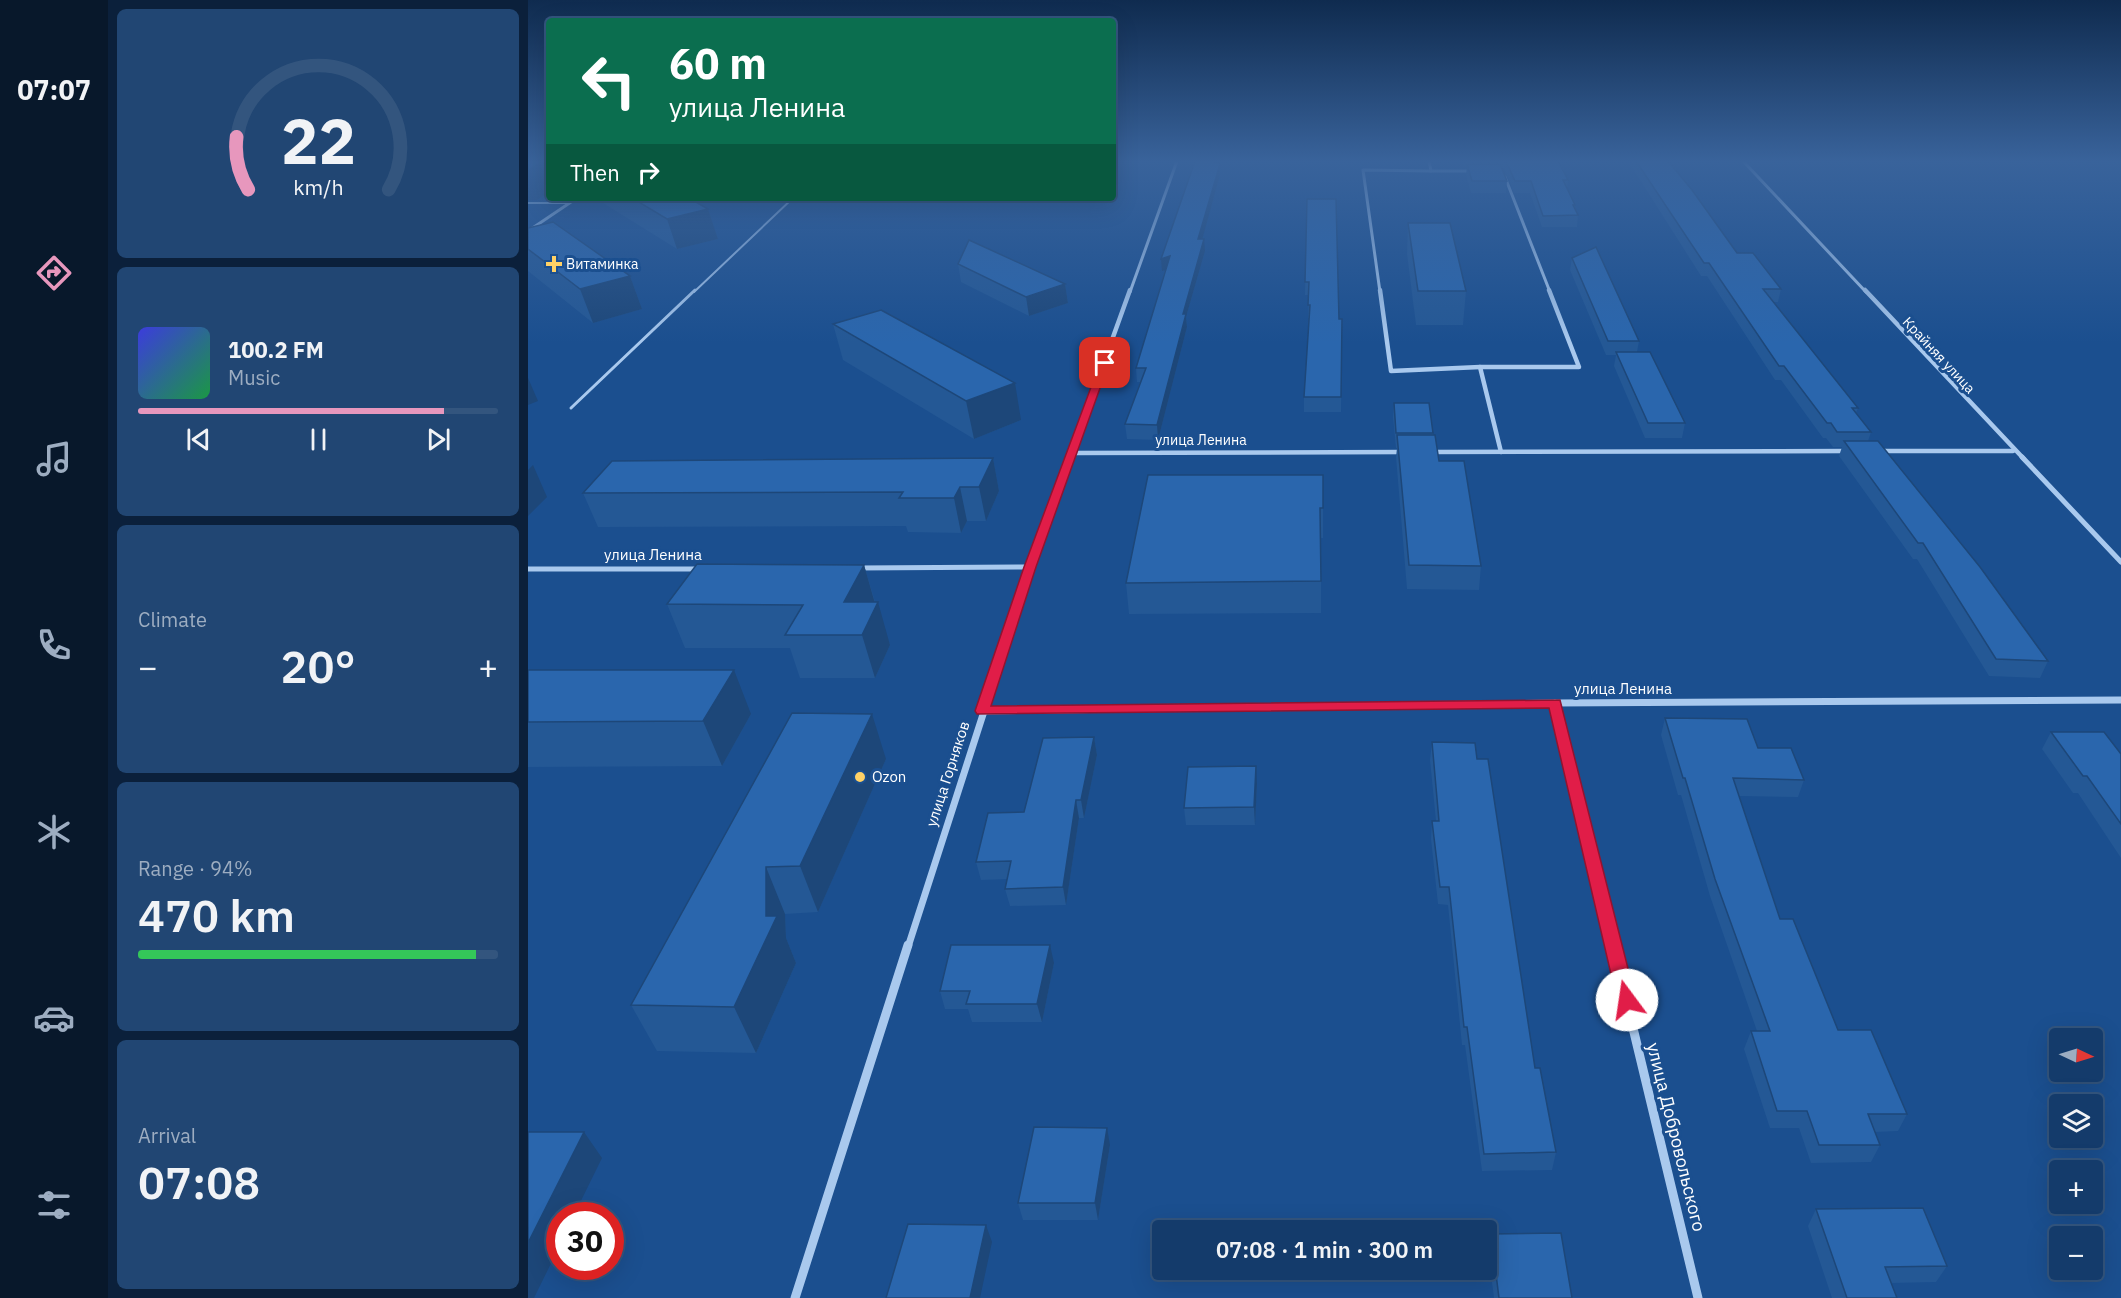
<!DOCTYPE html>
<html lang="en">
<head>
<meta charset="utf-8">
<style>
	body { margin:0; font-family:"IBM Plex Sans",sans-serif; background:#214673; color:#f1f3f6; height:100vh; display:flex; flex-direction:column; font-size:22px; white-space:nowrap }
	* { box-sizing:border-box; margin:0 }
	p { font-size:20px; color:#9dadc1 }
	.icon { flex:none; width:33px; height:33px; fill:none; stroke:currentColor; stroke-width:2; stroke-linecap:round; stroke-linejoin:round }
	.map { position:relative; flex:1; overflow:hidden }
	.panel { display:flex; flex-direction:column; gap:9px; padding:9px; background:#0b203b; width:420px }
	.panel>* { flex:none }
	.guide { position:absolute; left:18px; top:18px; width:570px; height:183px; border-radius:6px; box-shadow:0 6px 24px #0002,0 0 0 2px #33557e; background:#0b6e4f; color:#fff; overflow:hidden }
	.needle { width:39px; rotate:94deg }
	.controls { position:absolute; left:1521px; top:1028px; display:grid; gap:12px }
	.controls a { display:grid; place-items:center; width:54px; height:54px; border-radius:6px; background:#143b6b; box-shadow:0 6px 24px #0002,0 0 0 2px #33557e; font-size:30px }
	.speed { position:absolute; left:18px; top:1202px; display:flex; gap:12px; font-size:30px; font-weight:700; text-align:center }
	.speed>* { display:grid; place-content:center; width:78px; height:78px; border-radius:50%; background:#143b6b; box-shadow:0 6px 24px #0002,0 0 0 2px #33557e; line-height:1 }
	.speed .limit { border:9px solid #d22; background:#fff; color:#111 }
	.pin { position:absolute; display:grid; place-items:center; width:51px; height:51px; color:#fff; margin:-26px; border-radius:12px; box-shadow:0 3px 9px #0006 }
	.me { position:absolute; width:66px; margin:-33px; rotate:346deg; stroke-linejoin:round; filter:drop-shadow(0 0 4px #0008) }
	.turn { display:flex; align-items:center; gap:21px; height:126px; padding:0 24px; font-size:27px }
	.turn .icon { width:78px; height:78px; stroke-width:2.5 }
	.turn b { display:block; font-size:42px; line-height:51px }
	.then { display:flex; align-items:center; height:57px; padding:0 24px; background:#0003; gap:12px; font-size:22px }
	.big { font-size:45px; font-weight:600; line-height:1.1 }
	.panel .card { flex:1; display:flex; flex-direction:column; justify-content:center; gap:9px; min-width:0; padding:0 21px; border-radius:9px; background:#214673 }
	.panel .dial { align-items:center; gap:0 }
	.dial svg { height:156px; overflow:visible; fill:none; stroke:#33557e; stroke-width:7; stroke-linecap:round; text-anchor:middle }
	.dial text { fill:#f1f3f6; stroke:none }
	.song { display:flex; align-items:center; gap:18px }
	.cover { width:72px; height:72px; border-radius:9px; background:linear-gradient(135deg,hsl(240 70% 55%),hsl(140 70% 35%)) }
	.played { height:6px; border-radius:3px; background:linear-gradient(90deg,#e797bd 85%,#33557e 85%) }
	.keys { display:flex; justify-content:space-around; direction:ltr }
	.heat { display:flex; justify-content:space-between; align-items:center; font-size:33px; direction:ltr }
	.charge { height:9px; border-radius:4px; background:linear-gradient(90deg,#34c759 94%,#33557e 0) }
	.trip { position:absolute; left:624px; top:1220px; width:345px; height:60px; border-radius:6px; background:#143b6b; box-shadow:0 6px 24px #0002,0 0 0 2px #33557e; font-weight:600; line-height:60px; text-align:center }
	main { display:flex; flex:1; min-height:0 }
	.tab-bar { display:flex; flex-direction:column; width:108px; justify-content:space-around; align-items:center; background:#08182b; color:#9dadc1 }
	.tab-bar .icon { width:42px; height:42px }
	.tab-bar .selected { color:#e797bd }
	.tab-bar b { font-size:27px; color:#f1f3f6 }
	.map>svg:first-child { display:block }
	.lines { fill:none; stroke-linecap:round; stroke-linejoin:round }
	.service-far1 { stroke:#a9c9ee; stroke-width:2 }
	.service { stroke:#a9c9ee; stroke-width:3 }
	.minor-far4 { stroke:#a9c9ee; stroke-width:3 }
	.minor-far3 { stroke:#a9c9ee; stroke-width:4.5 }
	.minor-far2 { stroke:#a9c9ee; stroke-width:5 }
	.minor-far1 { stroke:#a9c9ee; stroke-width:7 }
	.minor { stroke:#a9c9ee; stroke-width:9 }
	.wall { fill:#245895 }
	.shaded-wall { fill:#1d4779 }
	.building { fill:#2a66ad; stroke:#1d4779; stroke-width:1.5 }
	.route { fill:#e11d48; stroke:#92132f; stroke-width:1.5 }
	.poi-dot { fill:#ffd166; stroke:#1b4f8f; stroke-width:2 }
	.labels { text-anchor:middle; stroke-width:6; stroke-linejoin:round; paint-order:stroke }
	.far-poi-label { font-size:14px; fill:#fff; stroke:#1b4f8f; text-anchor:start }
	.far-street-label { font-size:14px; fill:#fff; stroke:#1b4f8f }
	.street-label { font-size:15px; fill:#fff; stroke:#1b4f8f }
	.poi-label { font-size:15px; fill:#fff; stroke:#1b4f8f; text-anchor:start }
	.near-street-label { font-size:18px; fill:#fff; stroke:#1b4f8f }
</style>
</head>
<body>
<main>
<nav class="tab-bar">
<b>07:07</b>
<svg class="icon selected" aria-label="directions" viewBox="0 0 24 24"><path d="M12 3l9 9-9 9-9-9zM9 14v-3h6M13 9l2 2-2 2"/></svg>
<svg class="icon" aria-label="music" viewBox="0 0 24 24"><path d="M9 18V5l10-2v13"/><circle cx="6" cy="18" r="3"/><circle cx="16" cy="16" r="3"/></svg>
<svg class="icon" aria-label="phone" viewBox="0 0 24 24"><path d="M5 4h4l2 5-3 2q2 4 5 5l2-3 5 2v4C11 20 4 13 5 4z"/></svg>
<svg class="icon" aria-label="climate" viewBox="0 0 24 24"><path d="M12 3v18M4 7l16 10M4 17L20 7"/></svg>
<svg class="icon" aria-label="car" viewBox="0 0 24 24"><path d="M5 17H2v-5l4-1 3-4h7l3 4 3 1v5h-3M9 17h6M6 11h13"/><circle cx="7" cy="17" r="2"/><circle cx="17" cy="17" r="2"/></svg>
<svg class="icon" aria-label="filters" viewBox="0 0 24 24"><path d="M4 7h16M4 17h16"/><circle cx="9" cy="7" r="2"/><circle cx="15" cy="17" r="2"/></svg>
</nav>
<section class="panel">
<div class="card dial"><svg viewBox="0 0 100 80">
<path d="M14 69A42 42 0 1 1 86 69"/>
<path d="M14 69A42 42 0 0 1 8 42" stroke="#e797bd"/>
<text x="50" y="56" font-size="32" font-weight="700">22</text>
<text x="50" y="72" font-size="11">km/h</text>
</svg></div>
<div class="card">
<div class="song"><i class="cover"></i><div><b>100.2 FM</b><p>Music</p></div></div>
<div class="played"></div>
<div class="keys"><svg class="icon" aria-label="previous" viewBox="0 0 24 24"><path d="M18 5L8 12l10 7zM5 5v14"/></svg><svg class="icon" aria-label="pause" viewBox="0 0 24 24"><path d="M8 5v14M16 5v14"/></svg><svg class="icon" aria-label="next" viewBox="0 0 24 24"><path d="M6 5l10 7-10 7zM19 5v14"/></svg></div>
</div>
<div class="card"><p>Climate</p>
<div class="heat"><a>−</a><b class="big">20°</b><a>+</a></div>
</div>
<div class="card"><p>Range · 94%</p><b class="big">470 km</b><div class="charge"></div></div>
<div class="card"><p>Arrival</p><b class="big">07:08</b></div>
</section>
<div class="map">
<svg width="1593" height="1298" viewBox="0 0 1593 1298">
	<rect width="100%" height="100%" fill="#1b4f8f"/>
	<g class="lines">
		<g class="service-far1">
			<path d="M0,203H42"/>
			<path d="M166,292L265,198"/>
		</g>
		<path class="service" d="M43,408L167,290"/>
		<g class="minor-far4">
			<path d="M901,161L903,171H946"/>
			<path d="M1215,161L1338,292"/>
			<path d="M977,177L1022,292"/>
			<path d="M0,231L49,198"/>
			<path d="M602,292L649,161"/>
			<path d="M852,292L835,170L903,171"/>
		</g>
		<g class="minor-far3">
			<path d="M852,290L863,371L952,367"/>
			<path d="M1337,290L1496,459"/>
			<path d="M1351,451H1485"/>
			<path d="M904,452L1320,451"/>
			<path d="M973,452L952,367H1051L1021,290"/>
			<path d="M545,453L876,452"/>
			<path d="M541,459L602,290"/>
		</g>
		<g class="minor-far2">
			<path d="M1494,457L1593,562"/>
			<path d="M329,568L502,567"/>
			<path d="M0,569H172"/>
			<path d="M468,673L502,567L542,457"/>
		</g>
		<g class="minor-far1">
			<path d="M1027,703L1086,947"/>
			<path d="M454,711L1027,703L1593,700"/>
			<path d="M380,947L469,671"/>
		</g>
		<g class="minor">
			<path d="M1085,945L1170,1298"/>
			<path d="M267,1298L380,945"/>
		</g>
	</g>
	<g class="wall">
		<path d="M935,161H1030L1040,180L1039,189L1047,205V209L1050,215L1049,227H1014L1002,193H986L976,168H974L979,181L978,193H943L938,175L939,167H936Z"/>
		<path d="M1100,161H1140L1209,253L1253,289L1250,302H1245L1330,408L1328,413L1343,432L1340,441L1520,661L1512,678L1461,676L1389,559H1385L1311,456L1314,447H1305L1298,438H1295L1253,380H1247L1179,276H1173Z"/>
		<path d="M692,164V175L674,239L677,251L658,317L659,327L630,440L599,439L597,424L612,382H609L608,368L637,270L634,271Z"/>
		<path d="M67,198H188L169,202L180,209L190,239L149,249Z"/>
		<path d="M779,199L811,319H814L813,412H776V397L781,318H780L781,295H777Z"/>
		<path d="M880,223L938,291L935,325H888L879,254Z"/>
		<path d="M0,228L102,276L114,309L65,323L0,271Z"/>
		<path d="M1044,258L1111,341L1109,352L1157,423L1154,438H1117L1086,366L1088,355H1078L1042,270Z"/>
		<path d="M430,264L537,284L540,303L501,316L433,282Z"/>
		<path d="M305,324L493,420L446,439L315,360Z"/>
		<path d="M866,403L905,433L911,461L953,566L951,590L879,589L868,457L869,448H868L865,417Z"/>
		<path d="M465,458L471,491L458,521H439L433,533L380,532L378,526L70,527L55,493Z"/>
		<path d="M795,475V538H793V613L601,614L598,583Z"/>
		<path d="M336,565L347,602L362,645L347,678H272L262,648H157L139,604Z"/>
		<path d="M0,670L223,714L194,766L0,767Z"/>
		<path d="M264,713L358,759L290,912L257,914L258,938L268,963L228,1053L129,1051L103,1005Z"/>
		<path d="M1137,718L1230,748L1276,780L1270,797L1211,796L1252,919L1310,1030L1379,1114L1370,1131L1347,1132L1352,1145L1343,1162L1283,1163L1271,1128H1242L1216,1049L1223,1031H1229L1182,896L1153,795H1150L1133,735Z"/>
		<path d="M1523,732L1593,754V858L1550,793H1545L1514,749Z"/>
		<path d="M566,737L569,755L556,818H551L538,905L482,906L477,889L479,879L453,880L448,862Z"/>
		<path d="M904,742L949,759L1007,1068L1028,1152L1024,1170L954,1171L937,1045H934L920,905L910,904L903,839L904,821H908L902,760Z"/>
		<path d="M729,784L727,825H658L656,808Z"/>
		<path d="M526,963L514,1022H444L440,1009H417L412,991Z"/>
		<path d="M582,1145L570,1220H495L490,1203Z"/>
		<path d="M1288,1209L1419,1266L1408,1282L1363,1283L1369,1298H1304L1280,1226Z"/>
		<path d="M963,1234L1044,1298H966L960,1251Z"/>
	</g>
	<g class="shaded-wall">
		<path d="M15,161H21V192L9,200H0V170Z"/>
		<path d="M692,164V175L671,251L670,239Z"/>
		<path d="M136,198H188L139,209Z"/>
		<path d="M180,209L190,239L149,249L139,219Z"/>
		<path d="M676,239L677,251L658,317L659,327L630,440L629,425L655,314Z"/>
		<path d="M642,256L643,269L634,271L633,259Z"/>
		<path d="M102,276L114,309L65,323L52,289Z"/>
		<path d="M537,284L540,303L501,316L498,297Z"/>
		<path d="M0,378L10,401L0,405Z"/>
		<path d="M487,383L493,420L446,439L438,401Z"/>
		<path d="M465,458L471,491L458,521L451,487Z"/>
		<path d="M5,465L19,497L0,516V470Z"/>
		<path d="M432,487L439,521L433,533L426,498Z"/>
		<path d="M336,565L348,607L350,602L362,645L347,678L334,635L316,602Z"/>
		<path d="M206,670L223,714L194,766L175,721Z"/>
		<path d="M344,714L358,759L290,912L272,866Z"/>
		<path d="M566,737L569,755L556,818L553,800Z"/>
		<path d="M728,766L729,784L727,825L726,807Z"/>
		<path d="M548,800L551,818L538,905L535,887Z"/>
		<path d="M238,867L257,914L258,938L268,963L228,1053L206,1007L238,916Z"/>
		<path d="M522,945L526,963L514,1022L509,1004Z"/>
		<path d="M579,1128L582,1145L570,1220L567,1203Z"/>
		<path d="M56,1132L74,1158L46,1215H32V1245L6,1298H0V1243Z"/>
		<path d="M458,1225L464,1242L452,1298H442Z"/>
	</g>
	<g class="building">
		<path d="M0,161H15L0,170Z"/>
		<path d="M667,161H682L692,164L670,239H676L655,314H658L629,425L597,424L618,368H608L642,256L633,259Z"/>
		<path d="M978,161H1030L1040,180H1035L1047,205H1045L1050,215L1015,216L1003,181H987Z"/>
		<path d="M1108,161H1140L1164,190L1209,253H1225L1253,289H1235L1330,408H1324L1343,432H1309L1303,423H1299L1256,366H1251L1181,263H1176Z"/>
		<path d="M939,164H972L979,181H944Z"/>
		<path d="M104,198H161L180,209L139,219Z"/>
		<path d="M779,199H808L811,319H814L813,397H776L782,305H780L781,282H777Z"/>
		<path d="M25,222L102,276L52,289L0,249V228Z"/>
		<path d="M880,223H922L938,291H890Z"/>
		<path d="M441,240L537,284L498,297L430,264Z"/>
		<path d="M1068,247L1111,341H1080L1044,258Z"/>
		<path d="M353,310L487,383L438,401L305,324Z"/>
		<path d="M1088,352H1122L1157,423H1120Z"/>
		<path d="M866,403H901L905,433H868Z"/>
		<path d="M869,435H907L911,461H936L953,566L881,565Z"/>
		<path d="M1316,441H1350L1452,567L1520,661L1468,659L1395,543H1390Z"/>
		<path d="M465,458L451,487H432L426,498H371L375,492L55,493L84,461Z"/>
		<path d="M620,475H795V508H792L793,581L598,583Z"/>
		<path d="M169,564L336,565L316,602H350L334,635H257L275,605L139,604Z"/>
		<path d="M0,670H206L175,721L0,722Z"/>
		<path d="M264,713L344,714L272,866L238,867V916H249L206,1007L103,1005Z"/>
		<path d="M1137,718L1219,719L1230,748H1263L1276,780L1205,778L1252,919H1265L1310,1030H1343L1379,1114H1340L1352,1145H1291L1279,1111H1249L1223,1031H1242L1187,879L1157,778H1155Z"/>
		<path d="M1523,732H1576L1593,754V824L1559,776H1555Z"/>
		<path d="M566,737L553,800H548L535,887L477,889L483,861L448,862L460,813L496,812L515,738Z"/>
		<path d="M904,742L947,743L949,759H960L1007,1068H1012L1028,1152L956,1154L939,1027H936L921,887H912L904,821H911Z"/>
		<path d="M728,766L726,807L656,808L660,767Z"/>
		<path d="M423,945H522L509,1004H438L442,991H412Z"/>
		<path d="M506,1127L579,1128L567,1203H490Z"/>
		<path d="M0,1132H56L0,1243Z"/>
		<path d="M1395,1208L1419,1266L1357,1267L1369,1298H1319L1288,1209Z"/>
		<path d="M380,1224L458,1225L442,1298H358Z"/>
		<path d="M1033,1233L1044,1298H971L963,1234Z"/>
	</g>
	<linearGradient id="sky" x2="0" y2="1"><stop stop-color="#0f2b4f"/><stop offset="0.47" stop-color="#39639b"/><stop offset="1" stop-color="#39639b" stop-opacity="0"/></linearGradient>
	<rect width="1593" height="343" fill="url(#sky)"/>
	<path class="route" d="M577,360L581,363L508,567L463,706L1032,700L1108,1000L1105,1006L1099,1008L1092,1006L1089,1000L1021,708L449,714L447,711L496,567L572,363Z"/>
	<g class="poi-dot">
		<path d="M23 255h6v6h6v6h-6v6h-6v-6h-6v-6h6z"/>
		<circle cx="332" cy="777" r="6"/>
	</g>
	<g class="labels">
		<g class="far-poi-label">
			<text x="38" y="269">Витаминка</text>
		</g>
		<g class="far-street-label">
			<text transform="translate(1411 355) rotate(47)" y="5">Крайняя улица</text>
			<text x="673" y="445">улица Ленина</text>
		</g>
		<g class="street-label">
			<text x="125" y="560">улица Ленина</text>
			<text x="1095" y="694">улица Ленина</text>
			<text transform="translate(420 774) rotate(-72)" y="5">улица Горняков</text>
		</g>
		<g class="poi-label">
			<text x="344" y="782">Ozon</text>
		</g>
		<g class="near-street-label">
			<text transform="translate(1148 1137) rotate(76)" y="6">улица Добровольского</text>
		</g>
	</g>
</svg>
<div class="controls">
<a><svg class="needle" viewBox="-14 -14 28 28"><path d="M0-13l5 13h-10z" fill="#e53935"/><path d="M0 13l5-13h-10z" fill="#9dadc1"/></svg></a>
<a><svg class="icon" aria-label="layers" viewBox="0 0 24 24"><path d="M12 4l9 5-9 5-9-5zM3 14l9 5 9-5"/></svg></a>
<a>+</a>
<a>−</a>
</div>
<div class="speed"><div class="limit">30</div></div>
<div class="pin" style="left:577px;top:363px;background:#d93025"><svg class="icon" aria-label="arrive" viewBox="0 0 24 24"><path d="M6 21V4h12l-3 4 3 4H6"/></svg></div>
<svg class="me" style="left:1099px;top:1000px" viewBox="-20 -20 40 40"><circle r="19" fill="#fff"/><path d="M0-13L10 11 0 6-10 11z" fill="#e11d48"/></svg>
<div class="trip">07:08 · 1 min · 300 m</div>
<div class="guide">
<div class="turn"><svg class="icon" aria-label="left" viewBox="0 0 24 24"><path d="M17 20v-9H6M10 6l-5 5 5 5"/></svg><div><b>60 m</b>улица Ленина</div></div>
<div class="then">Then<svg class="icon" aria-label="right" viewBox="0 0 24 24"><path d="M7 20v-9h11M14 6l5 5-5 5"/></svg></div>
</div>
</div>
</main>
</body>
</html>
